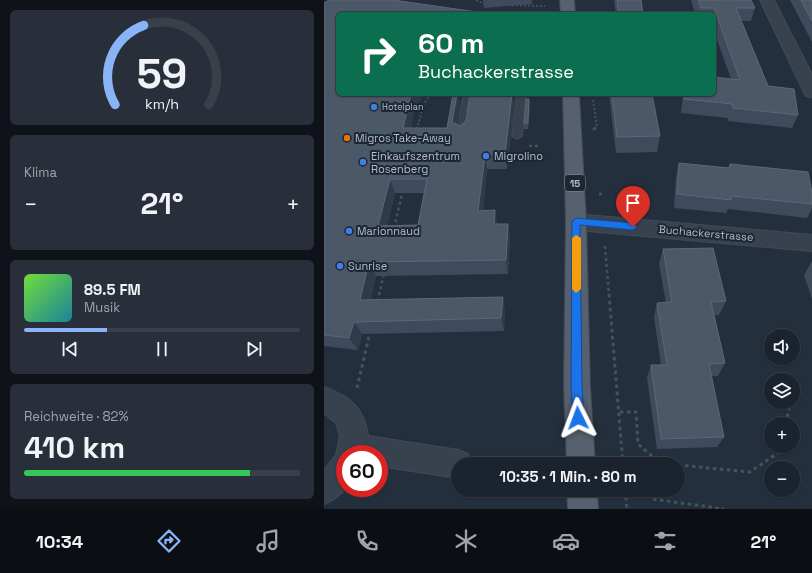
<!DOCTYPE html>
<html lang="de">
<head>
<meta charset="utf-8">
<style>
	body { margin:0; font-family:"Space Grotesk",sans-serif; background:#282f3a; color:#f1f3f6; height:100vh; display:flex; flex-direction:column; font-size:15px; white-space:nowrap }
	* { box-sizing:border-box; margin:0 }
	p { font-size:13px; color:#a0a4aa }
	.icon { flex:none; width:22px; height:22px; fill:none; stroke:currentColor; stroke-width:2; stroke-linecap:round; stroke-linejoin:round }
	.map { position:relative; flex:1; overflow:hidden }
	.sheet { display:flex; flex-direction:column; gap:10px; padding:10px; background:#0f1319; width:324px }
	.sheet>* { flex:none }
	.guide { position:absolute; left:12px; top:12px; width:380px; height:84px; border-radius:6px; box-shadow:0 1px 3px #0004,0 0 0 1px #39404a; background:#0b6e4f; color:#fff; overflow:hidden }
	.tools { position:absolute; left:440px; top:329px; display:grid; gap:8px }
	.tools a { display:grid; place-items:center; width:36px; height:36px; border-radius:50%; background:#1b232e; box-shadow:0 1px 3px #0004,0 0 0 1px #39404a; font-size:20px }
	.speed { position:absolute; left:12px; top:445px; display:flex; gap:8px; font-size:20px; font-weight:700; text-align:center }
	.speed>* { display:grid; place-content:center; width:52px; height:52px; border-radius:50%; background:#1b232e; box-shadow:0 1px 3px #0004,0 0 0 1px #39404a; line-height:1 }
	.speed .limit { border:6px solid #d22; background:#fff; color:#111 }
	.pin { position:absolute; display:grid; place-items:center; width:34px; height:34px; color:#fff; margin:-41px -17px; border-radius:50% 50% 50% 0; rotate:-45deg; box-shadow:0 0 4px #0007 }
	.pin .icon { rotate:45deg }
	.me { position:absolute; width:44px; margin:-22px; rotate:357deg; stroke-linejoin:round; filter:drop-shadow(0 0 3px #0008) }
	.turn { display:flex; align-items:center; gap:14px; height:84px; padding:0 16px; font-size:18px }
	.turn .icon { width:52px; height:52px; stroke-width:2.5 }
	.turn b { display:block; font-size:28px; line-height:34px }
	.big { font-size:30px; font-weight:800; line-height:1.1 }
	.sheet .widget { flex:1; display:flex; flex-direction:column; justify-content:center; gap:6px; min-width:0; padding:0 14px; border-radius:6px; background:#282f3a }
	.sheet .dial { align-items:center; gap:0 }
	.dial svg { height:104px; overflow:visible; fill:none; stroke:#39404a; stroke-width:7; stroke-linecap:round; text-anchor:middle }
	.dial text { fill:#f1f3f6; stroke:none }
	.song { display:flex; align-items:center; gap:12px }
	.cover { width:48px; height:48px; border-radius:6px; background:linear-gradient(135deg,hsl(100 70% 55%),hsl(190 70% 35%)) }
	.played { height:4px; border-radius:2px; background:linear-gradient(90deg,#8ab4f8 30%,#39404a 30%) }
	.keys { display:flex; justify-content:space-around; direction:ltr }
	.heat { display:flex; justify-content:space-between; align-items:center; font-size:22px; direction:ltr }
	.charge { height:6px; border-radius:3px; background:linear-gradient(90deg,#34c759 82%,#39404a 0) }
	.trip { position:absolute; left:127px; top:457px; width:234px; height:40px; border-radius:20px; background:#1b232e; box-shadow:0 1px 3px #0004,0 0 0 1px #39404a; font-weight:800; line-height:40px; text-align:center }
	.menu { display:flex; height:64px; justify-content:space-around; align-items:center; background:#0b0e12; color:#a0a4aa }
	.menu .icon { width:28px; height:28px }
	.menu .selected { color:#8ab4f8 }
	.menu b { font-size:18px; color:#f1f3f6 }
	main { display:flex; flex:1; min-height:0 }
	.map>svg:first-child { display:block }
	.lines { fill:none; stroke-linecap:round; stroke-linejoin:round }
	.lane-casing { stroke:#414a57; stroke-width:2 }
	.street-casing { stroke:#414a57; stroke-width:2 }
	.primary-casing { stroke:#414a57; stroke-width:2 }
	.path-far2 { stroke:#3f5557; stroke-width:2; stroke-dasharray:2 2; stroke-linecap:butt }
	.path-far1 { stroke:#3f5557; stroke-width:2.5; stroke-dasharray:3 3; stroke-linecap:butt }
	.path { stroke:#3f5557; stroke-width:3; stroke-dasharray:3.5 3.5; stroke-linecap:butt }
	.lane { fill:#38414e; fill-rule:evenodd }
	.street { fill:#38414e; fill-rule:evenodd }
	.primary { fill:#56606e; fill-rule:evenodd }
	.wall { fill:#3f4b5c; fill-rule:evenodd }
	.shaded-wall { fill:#2f3b4b }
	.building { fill:#4b5868; stroke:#5c6777; fill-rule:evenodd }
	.route { fill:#1a73e8; stroke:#114b97 }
	.slow { fill:#f59e0b }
	.shop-dot { fill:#3f7fe0; stroke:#1d2633; stroke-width:1.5 }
	.food-dot { fill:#e8710a; stroke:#1d2633; stroke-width:1.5 }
	.labels { text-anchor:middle; stroke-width:4; stroke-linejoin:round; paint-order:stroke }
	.far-poi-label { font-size:9px; fill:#b4bcc9; stroke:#1d2633; text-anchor:start }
	.shield { fill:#1d2633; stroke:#878f9c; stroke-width:1 }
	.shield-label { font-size:10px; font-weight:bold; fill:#b4bcc9 }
	.poi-label { font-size:11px; fill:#b4bcc9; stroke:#1d2633; text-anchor:start }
	.street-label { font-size:11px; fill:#b4bcc9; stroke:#1d2633 }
</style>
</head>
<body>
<main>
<section class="sheet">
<div class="widget dial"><svg viewBox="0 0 100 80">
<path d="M14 69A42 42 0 1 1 86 69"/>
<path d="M14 69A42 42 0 0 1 36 8" stroke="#8ab4f8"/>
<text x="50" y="56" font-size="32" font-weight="700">59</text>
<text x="50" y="72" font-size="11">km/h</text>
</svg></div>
<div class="widget"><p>Klima</p>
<div class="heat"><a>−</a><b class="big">21°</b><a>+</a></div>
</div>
<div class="widget">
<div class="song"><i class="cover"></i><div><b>89.5 FM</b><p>Musik</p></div></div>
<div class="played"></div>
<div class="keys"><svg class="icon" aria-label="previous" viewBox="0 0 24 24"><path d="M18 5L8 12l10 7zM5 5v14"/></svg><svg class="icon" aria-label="pause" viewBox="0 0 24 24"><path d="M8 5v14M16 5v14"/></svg><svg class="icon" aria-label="next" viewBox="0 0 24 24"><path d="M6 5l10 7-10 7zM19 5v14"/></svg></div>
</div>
<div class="widget"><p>Reichweite · 82%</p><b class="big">410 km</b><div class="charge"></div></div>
</section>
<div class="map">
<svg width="488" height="509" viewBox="0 0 488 509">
	<rect width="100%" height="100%" fill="#242f3e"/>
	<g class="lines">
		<g class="lane-casing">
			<g id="lane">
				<path d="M144,94L149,97L143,136L138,139L133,136L139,97Z"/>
				<path d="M193,94L202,95L198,136L193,139L188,136Z"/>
			</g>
		</g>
		<g class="street-casing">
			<g id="street">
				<path d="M436,0H450L488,75V97L482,96L480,92Z"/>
				<path d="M252,214L488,235V251L252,230L245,228L242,222L245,216Z"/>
				<path d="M0,387C26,397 40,407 44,436L134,450L144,454L148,464H134V478L55,466V454H21V488H23L10,499L0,504V470L12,455L16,436L12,423L0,413Z"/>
			</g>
		</g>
		<g class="primary-casing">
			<g id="primary">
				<path d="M236,0H250L251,14H237Z"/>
				<path d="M239,94H255L262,222L266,387L271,464H243L240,387L242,222Z"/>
				<path d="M243,490H273L274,509H244Z"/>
			</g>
		</g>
		<g class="path-far2">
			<path d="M152,0L163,5"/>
			<path d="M184,5L221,6"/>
			<path d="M269,100L273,127L270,129"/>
			<path d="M93,129L100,103L107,94"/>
		</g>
		<g class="path-far1">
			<path d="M269,130L271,128"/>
			<path d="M93,131L94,128"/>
			<path d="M205,146H217"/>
			<path d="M275,194H280"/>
			<path d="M70,228L79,190"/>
			<path d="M281,246L285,295"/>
			<path d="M55,295L60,274"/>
		</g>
		<g class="path">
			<path d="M285,294L299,464"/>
			<path d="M53,302L55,294"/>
			<path d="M454,375L456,380"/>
			<path d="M33,388L46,332"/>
			<path d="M296,412H312L314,444L336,463L342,464"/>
			<path d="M462,424L465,408L463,402"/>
			<path d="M354,465L426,472L458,450L459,446"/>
			<path d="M301,490L303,509"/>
			<path d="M329,499L400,509"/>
		</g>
		<use href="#lane" class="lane"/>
		<use href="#street" class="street"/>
		<use href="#primary" class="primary"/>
	</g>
	<g class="wall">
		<path d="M159,0H208V4L160,8Z"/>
		<path d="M290,0H317L319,14H292Z"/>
		<path d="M367,0H427L431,8L427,21H417L444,86L474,115L468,128L404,121V118L357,113L359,94H390L407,79L390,31V14H371Z"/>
		<path d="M466,0H488V42Z"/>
		<path d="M0,3L153,12L154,14H14V94H101L91,107L87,128H123L129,94H134L136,106L133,124L136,126L142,121L146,94H189L190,106L183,169H163L159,210H171L173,224H184L186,238L184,274L52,276L47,299L181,310L180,331L38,334L34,350L0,346ZM71,193H101L94,225L63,226Z"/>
		<path d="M285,94H328L336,136L333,152L292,153Z"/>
		<path d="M205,99L206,105L204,129H200V123Z"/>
		<path d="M355,163L404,168L406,164L488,193V208L483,218L404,209L402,213L350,208L352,177Z"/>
		<path d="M339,249L402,301L395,315H390L401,363L394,376H387L400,437L393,447L333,449L323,378L327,365H337L330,317L333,303H342L335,264Z"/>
		<path d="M488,261V299L480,275Z"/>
	</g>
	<g class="shaded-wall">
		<path d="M87,94H101L91,107L84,143L79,128Z"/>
		<path d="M133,94H134L136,106L132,137L128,122Z"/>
		<path d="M188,94H189L190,106L183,169L181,154Z"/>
		<path d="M205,99L206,105L204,129V123Z"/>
		<path d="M161,155L163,169L157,225L154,211Z"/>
		<path d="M66,179L71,193L60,240L54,226Z"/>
		<path d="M171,210L173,224H170Z"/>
		<path d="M184,224L186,238L184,274L182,260Z"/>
		<path d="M45,262L52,276L44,312L36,300Z"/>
		<path d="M179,297L181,310L180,331L177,318Z"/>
		<path d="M30,322L38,334L34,350L25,338Z"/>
	</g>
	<g class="building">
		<path d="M5,0H69L153,12L152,14H14V94H87L79,128H123L129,94H133L128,122L136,126L142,121L146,94H188L181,154L161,155L154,211L171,210L170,224H184L182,260L45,262L36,300L179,297L177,318L30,322L25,338L0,335V3ZM66,179H103L94,225L54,226Z"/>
		<path d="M293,0H317L319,14H295Z"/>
		<path d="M374,0H427L431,8H412L444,86L470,89L474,115L409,108L408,104L360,99L361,94H390V77L416,80L390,8H377Z"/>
		<path d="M477,0H488V21Z"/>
		<path d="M288,94H328L336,136L293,137Z"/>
		<path d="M202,99H205L204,123H200Z"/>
		<path d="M355,163L405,168L406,164L484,172L488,193V204L407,196V200L353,194Z"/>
		<path d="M389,248L402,301L387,302L401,363L385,364L400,437L337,439L327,365H343L333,303L348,302L339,249Z"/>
	</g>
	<path class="route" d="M252,218L309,223L313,227L309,230L256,225L258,387L260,418L258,422L254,423L250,422L249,418L247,387L248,222Z"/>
	<path class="slow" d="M252,235L257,238V289L252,293L248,289V238Z"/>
	<g class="shop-dot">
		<circle cx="50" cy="107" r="4"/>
		<circle cx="162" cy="156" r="4"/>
		<circle cx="39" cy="162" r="4"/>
		<circle cx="25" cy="231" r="4"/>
		<circle cx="16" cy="266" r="4"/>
	</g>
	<circle class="food-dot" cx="23" cy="138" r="4"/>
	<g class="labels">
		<g class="far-poi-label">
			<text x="58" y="110">Hotelplan</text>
		</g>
		<rect class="shield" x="241" y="175" width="20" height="16" rx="3"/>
		<g class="shield-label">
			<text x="251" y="187">15</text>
		</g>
		<g class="poi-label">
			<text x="31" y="142">Migros Take-Away</text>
			<text x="47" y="160">Einkaufszentrum<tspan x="47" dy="13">Rosenberg</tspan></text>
			<text x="170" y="160">Migrolino</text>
			<text x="33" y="235">Marionnaud</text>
			<text x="24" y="270">Sunrise</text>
		</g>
		<g class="street-label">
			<text transform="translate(382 233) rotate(5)" y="4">Buchackerstrasse</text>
		</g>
	</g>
</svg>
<div class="tools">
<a><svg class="icon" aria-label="sound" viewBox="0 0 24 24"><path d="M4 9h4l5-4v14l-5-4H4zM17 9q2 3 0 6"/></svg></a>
<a><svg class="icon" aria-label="layers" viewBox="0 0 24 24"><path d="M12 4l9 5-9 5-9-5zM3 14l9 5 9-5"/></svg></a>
<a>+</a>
<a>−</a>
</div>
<div class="speed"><div class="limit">60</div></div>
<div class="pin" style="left:309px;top:227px;background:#d93025"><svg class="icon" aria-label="arrive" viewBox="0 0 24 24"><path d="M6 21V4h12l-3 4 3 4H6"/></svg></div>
<svg class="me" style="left:254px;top:418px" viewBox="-20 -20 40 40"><path d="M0-17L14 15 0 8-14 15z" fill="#1a73e8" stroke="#fff" stroke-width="4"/></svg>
<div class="trip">10:35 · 1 Min. · 80 m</div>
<div class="guide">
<div class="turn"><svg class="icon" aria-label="right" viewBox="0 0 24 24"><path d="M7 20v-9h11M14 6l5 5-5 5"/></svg><div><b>60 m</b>Buchackerstrasse</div></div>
</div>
</div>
</main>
<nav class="menu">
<b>10:34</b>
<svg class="icon selected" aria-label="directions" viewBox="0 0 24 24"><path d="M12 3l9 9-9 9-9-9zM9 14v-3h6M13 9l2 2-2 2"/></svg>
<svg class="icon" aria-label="music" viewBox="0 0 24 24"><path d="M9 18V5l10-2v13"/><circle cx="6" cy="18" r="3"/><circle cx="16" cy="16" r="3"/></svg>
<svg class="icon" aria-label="phone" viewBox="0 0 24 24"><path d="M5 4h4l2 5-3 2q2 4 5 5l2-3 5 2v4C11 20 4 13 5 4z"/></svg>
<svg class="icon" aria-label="climate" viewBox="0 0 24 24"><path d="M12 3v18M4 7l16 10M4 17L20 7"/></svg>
<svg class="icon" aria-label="car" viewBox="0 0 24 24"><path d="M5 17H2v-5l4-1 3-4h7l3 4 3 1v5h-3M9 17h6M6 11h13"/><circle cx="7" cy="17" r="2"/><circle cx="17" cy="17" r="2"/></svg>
<svg class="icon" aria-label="filters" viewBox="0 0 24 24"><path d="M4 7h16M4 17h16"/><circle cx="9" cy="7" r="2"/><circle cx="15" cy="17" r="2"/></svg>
<b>21°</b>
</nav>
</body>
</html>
